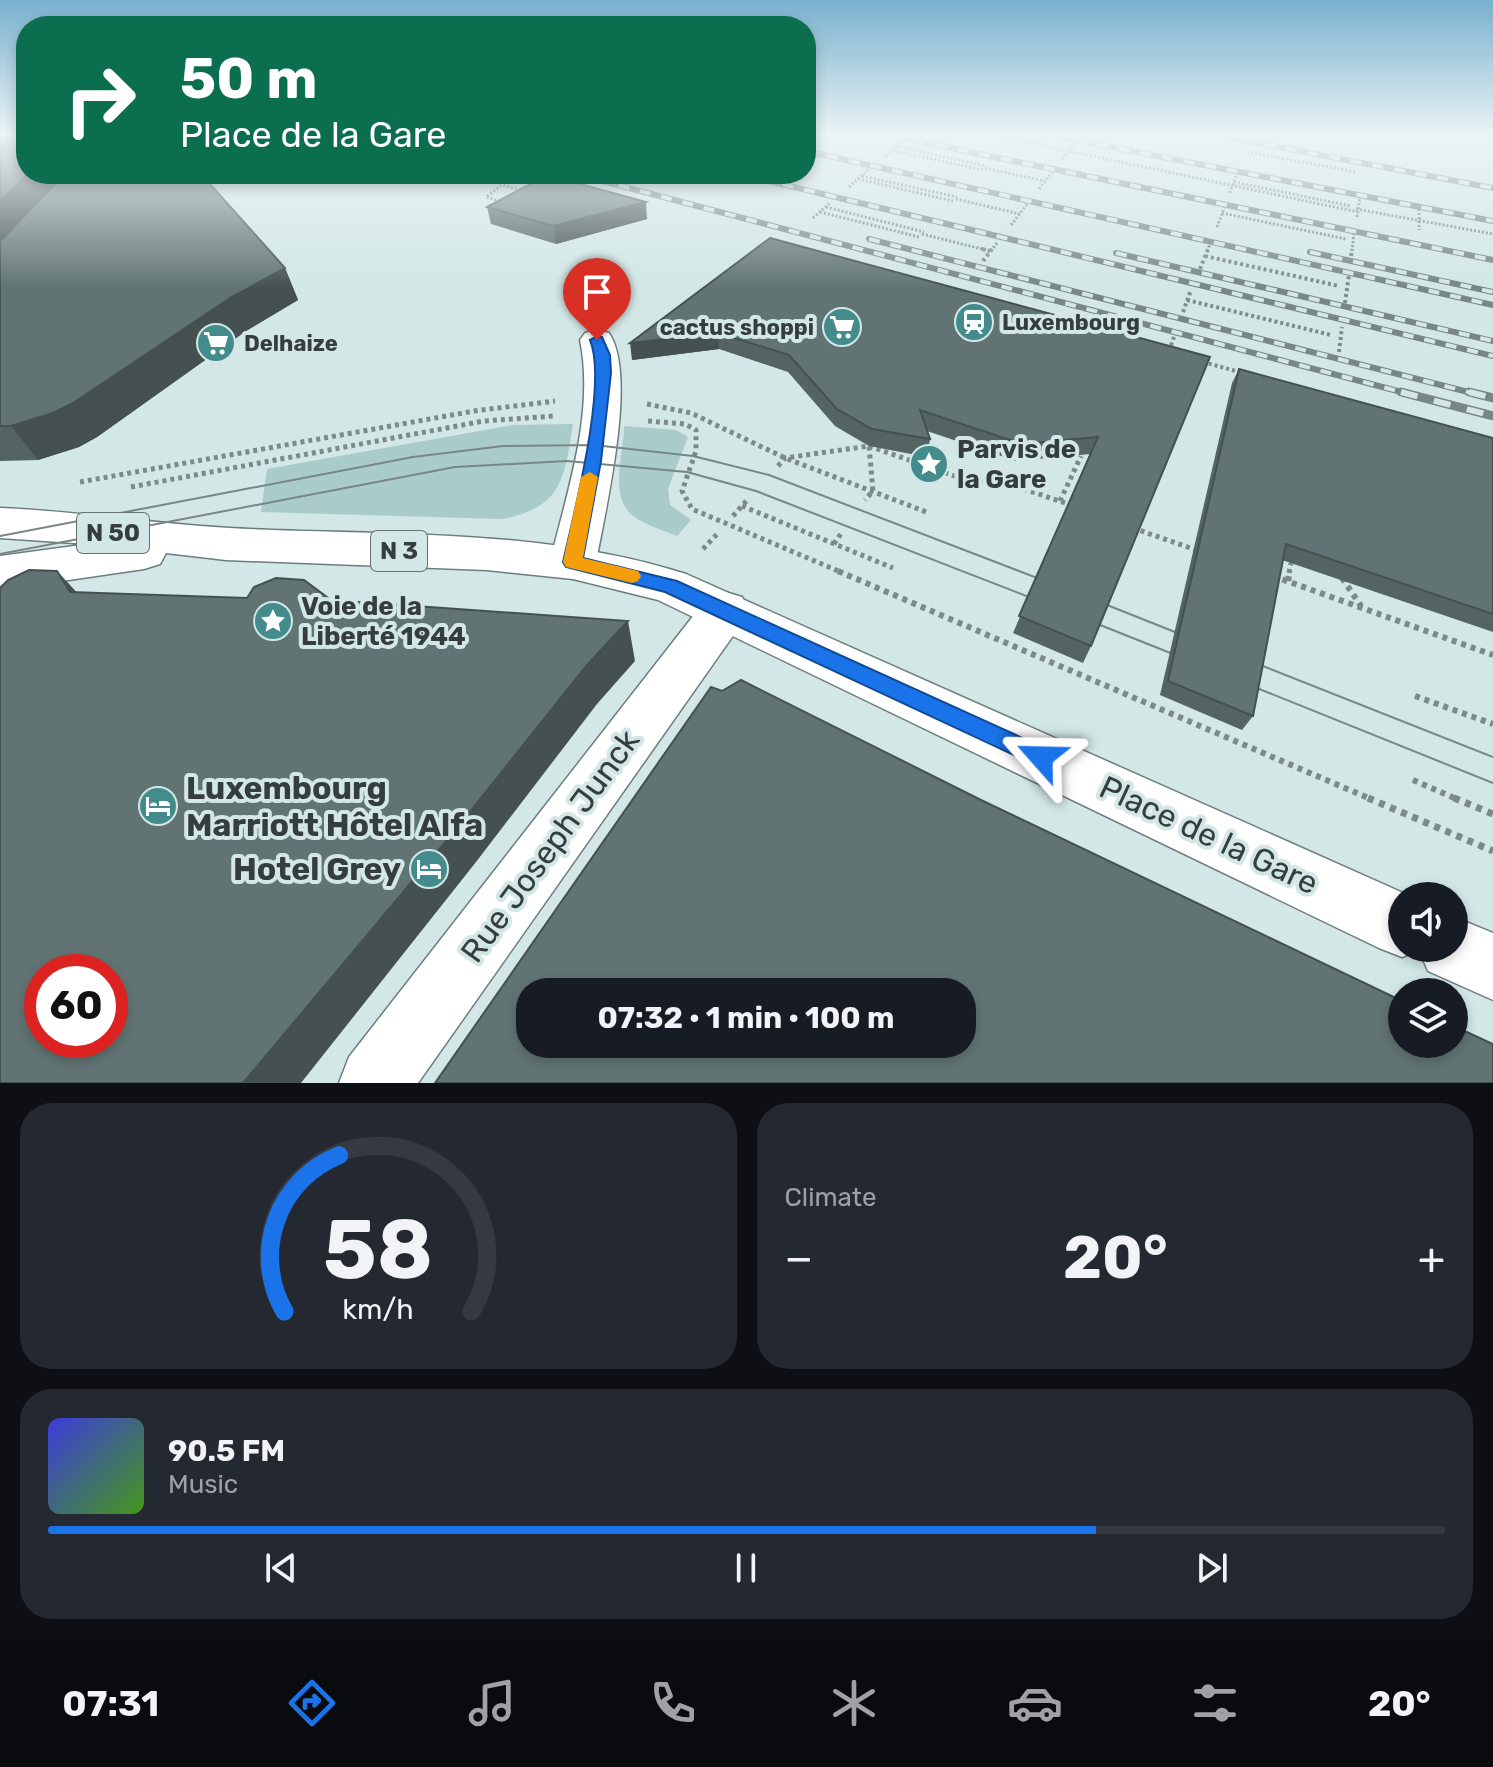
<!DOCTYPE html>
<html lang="en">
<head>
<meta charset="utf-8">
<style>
	body { margin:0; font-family:Rubik,sans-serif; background:#242831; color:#f1f3f6; height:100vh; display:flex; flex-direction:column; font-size:30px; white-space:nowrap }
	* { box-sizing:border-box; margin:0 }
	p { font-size:26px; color:#9ea1a6 }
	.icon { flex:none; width:44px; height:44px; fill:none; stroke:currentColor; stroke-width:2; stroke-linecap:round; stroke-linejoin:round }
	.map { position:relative; height:1083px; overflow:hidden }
	.sheet { display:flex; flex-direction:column; gap:20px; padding:20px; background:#0d0f14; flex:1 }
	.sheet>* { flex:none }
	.guide { position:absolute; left:16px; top:16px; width:800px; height:168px; border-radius:32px; box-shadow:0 4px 12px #0003; background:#0b6e4f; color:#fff; overflow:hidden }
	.buttons { position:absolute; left:1388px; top:882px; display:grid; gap:16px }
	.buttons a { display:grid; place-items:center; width:80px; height:80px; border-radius:50%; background:#171b24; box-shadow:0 4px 12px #0003; font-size:40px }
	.speed { position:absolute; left:24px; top:954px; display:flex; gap:16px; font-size:40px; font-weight:700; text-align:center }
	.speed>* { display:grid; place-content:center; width:104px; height:104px; border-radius:50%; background:#171b24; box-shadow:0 4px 12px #0003; line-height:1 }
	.speed .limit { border:12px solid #d22; background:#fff; color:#111 }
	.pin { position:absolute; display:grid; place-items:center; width:68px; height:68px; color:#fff; margin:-82px -34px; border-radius:50% 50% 50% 0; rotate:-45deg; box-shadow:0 0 8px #0007 }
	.pin .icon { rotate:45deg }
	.me { position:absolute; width:88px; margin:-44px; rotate:295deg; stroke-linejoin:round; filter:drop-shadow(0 0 6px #0008) }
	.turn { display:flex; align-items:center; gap:28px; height:168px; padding:0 32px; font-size:36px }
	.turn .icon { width:104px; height:104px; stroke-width:2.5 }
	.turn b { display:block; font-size:56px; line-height:68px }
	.big { font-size:60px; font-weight:700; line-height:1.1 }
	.sheet .widget { flex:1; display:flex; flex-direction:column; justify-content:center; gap:12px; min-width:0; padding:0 28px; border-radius:32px; background:#242831 }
	.sheet .dial { align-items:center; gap:0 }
	.dial svg { height:208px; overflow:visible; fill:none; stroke:#363941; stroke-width:7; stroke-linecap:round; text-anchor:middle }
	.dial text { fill:#f1f3f6; stroke:none }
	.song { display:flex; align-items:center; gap:24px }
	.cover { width:96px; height:96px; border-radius:12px; background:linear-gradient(135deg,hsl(240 70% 55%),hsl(100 70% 35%)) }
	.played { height:8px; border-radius:4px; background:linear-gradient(90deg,#1a73e8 75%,#363941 75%) }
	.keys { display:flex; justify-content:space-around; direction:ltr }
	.heat { display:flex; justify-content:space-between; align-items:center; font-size:44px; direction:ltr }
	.sheet .tiles { flex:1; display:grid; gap:20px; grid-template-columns:1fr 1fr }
	.widget:last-child { grid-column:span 2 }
	.trip { position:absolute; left:516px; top:978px; width:460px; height:80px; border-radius:32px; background:#171b24; box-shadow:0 4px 12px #0003; font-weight:700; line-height:80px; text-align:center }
	.menu { display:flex; height:128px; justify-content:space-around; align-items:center; background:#090b0e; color:#9ea1a6 }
	.menu .icon { width:56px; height:56px }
	.menu .active { color:#1a73e8 }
	.menu b { font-size:36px; color:#f1f3f6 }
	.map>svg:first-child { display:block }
	.green { fill:#a9cbca }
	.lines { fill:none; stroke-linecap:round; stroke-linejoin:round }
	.street-casing { stroke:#6b7e7e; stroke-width:3 }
	.primary-casing { stroke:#6b7e7e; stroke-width:3 }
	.path-far4 { stroke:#7c8a89; stroke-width:3; stroke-dasharray:2 2; stroke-linecap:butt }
	.path-far3 { stroke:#7c8a89; stroke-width:4; stroke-dasharray:3 3; stroke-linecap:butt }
	.path-far2 { stroke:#7c8a89; stroke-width:5; stroke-dasharray:4 4; stroke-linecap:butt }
	.path-far1 { stroke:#7c8a89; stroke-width:6; stroke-dasharray:5 5; stroke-linecap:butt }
	.path { stroke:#7c8a89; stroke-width:7; stroke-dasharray:6 6; stroke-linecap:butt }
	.street { fill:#fff; fill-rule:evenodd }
	.primary { fill:#fff; fill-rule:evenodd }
	.tram { stroke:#788685; stroke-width:2 }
	.rail-far1-casing { stroke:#788685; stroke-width:6 }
	.rail-casing { stroke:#788685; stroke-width:9 }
	.rail-far1 { stroke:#d2e7e6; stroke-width:4; stroke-dasharray:11; stroke-linecap:butt }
	.rail { stroke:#d2e7e6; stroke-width:6; stroke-dasharray:17; stroke-linecap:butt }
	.wall { fill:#536463 }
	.shaded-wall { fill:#445150 }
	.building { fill:#617473; stroke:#445150; stroke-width:2; fill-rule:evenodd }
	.route { fill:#1a73e8; stroke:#114b97; stroke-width:2 }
	.slow { fill:#f59e0b }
	.labels { text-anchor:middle; stroke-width:8; stroke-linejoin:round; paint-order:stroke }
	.far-poi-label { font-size:22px; font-weight:bold; fill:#353e3d; stroke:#d2e7e6; text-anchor:start }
	.shield { fill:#d2e7e6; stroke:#647170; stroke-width:2 }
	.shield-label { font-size:24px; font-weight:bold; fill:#353e3d }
	.poi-label { font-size:26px; font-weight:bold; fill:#353e3d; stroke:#d2e7e6; text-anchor:start }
	.near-poi-label { font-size:32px; font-weight:bold; fill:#353e3d; stroke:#d2e7e6; text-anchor:start }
	.near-street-label { font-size:32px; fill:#353e3d; stroke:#d2e7e6 }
</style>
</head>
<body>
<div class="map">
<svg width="1493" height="1083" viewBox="0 0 1493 1083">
	<rect width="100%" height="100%" fill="#d2e7e6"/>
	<g class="green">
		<path d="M573,424C564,479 563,508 501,519L261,512L267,469L513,425Z"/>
		<path d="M624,426L676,430L688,437L668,489L670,505L691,520L677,536C665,531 652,527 641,521C605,503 624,458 624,426Z"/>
	</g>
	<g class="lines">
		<g class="street-casing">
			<g id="street">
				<path d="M38,174H75L87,186L85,195L11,279L0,282V255L60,193L61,188C53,181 43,182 38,174Z"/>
				<path d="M597,330L609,333C638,375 605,511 596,562L589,574L573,579L557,574L550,562C567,492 595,412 580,340L585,333Z"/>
				<path d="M725,592L742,597L749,610L742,623L418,1083H339L349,1057L708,597Z"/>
			</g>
		</g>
		<g class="primary-casing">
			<path id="primary" d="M0,508C77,511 153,524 229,528C383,536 538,527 686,574L1410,896H1402V948H1454V917L1493,933V1000L1428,971L1419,950L1402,957L1379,948L658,600L573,579L487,570L226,560L166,553L160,564L144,569L0,590V556L89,544L0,538Z"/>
		</g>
		<g class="path-far4">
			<path d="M989,136L1011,141"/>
			<path d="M1012,139L1358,212"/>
			<path d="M896,146L986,166"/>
			<path d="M891,150L983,170"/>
			<path d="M1247,152L1357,172"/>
			<path d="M885,156L902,141"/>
			<path d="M1062,159L1075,143"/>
			<path d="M985,168L1045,181"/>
			<path d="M862,176L957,197"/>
			<path d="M858,179L953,201"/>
			<path d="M552,180L563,174"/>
			<path d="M1234,182L1351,206"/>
			<path d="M849,187L870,168"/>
			<path d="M1039,189L1053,171"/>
			<path d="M1230,193L1237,174"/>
			<path d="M956,199L1020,214"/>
			<path d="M504,202L486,197L502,185L524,191"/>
			<path d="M826,207L924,232"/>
			<path d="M1356,209L1493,234"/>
			<path d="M1419,209V230"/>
			<path d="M820,212L919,237"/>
			<path d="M1222,213L1346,239"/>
			<path d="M1357,217L1360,197"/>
			<path d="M813,218L831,202"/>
			<path d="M1011,225L1028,203"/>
			<path d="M1217,227L1225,206"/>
			<path d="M922,234L990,251"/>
			<path d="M991,251L997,243"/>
			<path d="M1207,251L1210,244"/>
			<path d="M1352,251L1354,233"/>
		</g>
		<g class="path-far3">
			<path d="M982,249L990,251"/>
			<path d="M1205,256L1339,286"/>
			<path d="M1351,256L1352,249"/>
			<path d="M983,261L992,249"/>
			<path d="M1200,269L1208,249"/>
			<path d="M1187,300L1331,335"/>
			<path d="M1345,303L1349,275"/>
			<path d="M1183,312L1191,290"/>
			<path d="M1169,351L1174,337"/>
			<path d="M1339,352L1342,327"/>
			<path d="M1203,362L1243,373"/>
		</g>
		<g class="path-far2">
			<path d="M647,404L691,413L785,458L929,513"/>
			<path d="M648,421L685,424L696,430V451L682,491L692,509L843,573"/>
			<path d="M869,446L980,485L986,476L1071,505"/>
			<path d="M778,466L785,458L869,446L873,491L865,500"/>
			<path d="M80,482L474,411L555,401"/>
			<path d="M131,487L484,421L554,416"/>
			<path d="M1060,501L1081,456"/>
			<path d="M742,506L893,568"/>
			<path d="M733,516L748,499"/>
			<path d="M1133,528L1199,551"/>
			<path d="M834,544L842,532"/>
			<path d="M703,549L719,532"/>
			<path d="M1289,573L1291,563"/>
		</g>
		<g class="path-far1">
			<path d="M838,571L1373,800"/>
			<path d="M1273,576L1493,655"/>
			<path d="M1342,578L1361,606"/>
			<path d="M1288,581L1290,571"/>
			<path d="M1415,696L1493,724"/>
			<path d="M1413,780L1459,800"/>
		</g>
		<g class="path">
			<path d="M1368,798L1493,851"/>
			<path d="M1454,798L1493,814"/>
		</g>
		<use href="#street" class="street"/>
		<use href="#primary" class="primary"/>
		<g class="tram">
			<path d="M0,536L413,457L503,446L594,445L693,456L769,475L1058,586"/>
			<path d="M0,554L455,467L567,461L687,472L756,491L1047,604"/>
			<path d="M1087,597L1195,640"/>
			<path d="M1080,617L1188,660"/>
			<path d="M1240,657L1493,757"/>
			<path d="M1237,680L1493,783"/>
		</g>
		<g class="rail-far1-casing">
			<g id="rail-far1">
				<path d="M893,136L1493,260"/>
				<path d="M1054,136L1493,221"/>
				<path d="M1221,136L1493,188"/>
				<path d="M806,151L1493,305"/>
				<path d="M576,174L1409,394"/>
				<path d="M740,174L1493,356"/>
				<path d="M869,239L1476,394"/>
				<path d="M1310,252L1493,292"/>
				<path d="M1116,253L1493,341"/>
			</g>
		</g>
		<g class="rail-casing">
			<g id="rail">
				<path d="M1401,392L1493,416"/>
				<path d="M1469,392L1493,398"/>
			</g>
		</g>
		<use href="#rail-far1" class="rail-far1"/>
		<use href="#rail" class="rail"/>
	</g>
	<g class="wall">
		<path d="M0,136H26V174H47L54,186L285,268L298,300L246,331L97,437L79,447L38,460L0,461Z"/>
		<path d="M487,207L647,219L556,244L491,224Z"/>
		<path d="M770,238L1210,357L1091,646L1083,663L1013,633L1090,454L1016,461L927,431L930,439L927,457L869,446L835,426L788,372L719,349L632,360Z"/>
		<path d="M1239,369L1493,438V632L1282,560L1253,716L1242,730L1160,695L1232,383Z"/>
	</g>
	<g class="shaded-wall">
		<path d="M28,174H47L57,192L0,251V201Z"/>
		<path d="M646,202L647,219L556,244L553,226Z"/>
		<path d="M285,268L298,300L246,331L97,437L79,447L38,460L11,426L230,298Z"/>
		<path d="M718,333L719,349L632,360L630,343Z"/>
		<path d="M57,571L94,611L70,592Z"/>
		<path d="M628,621L635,661L597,704L476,862L301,1083H243L587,665Z"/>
	</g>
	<g class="building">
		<path d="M11,136H26V144H19L18,148L26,153V174H28L0,201V145L10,148Z"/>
		<path d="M65,174H201L285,268L230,298L73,403L53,413L11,426H0V241Z"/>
		<path d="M547,175L646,202L553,226L487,207Z"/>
		<path d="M770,238L1210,357L1091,646L1019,616L1098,437L1022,444L920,410L930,439L872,429L837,409L789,355L718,333L630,343Z"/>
		<path d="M1239,369L1493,438V614L1286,544L1253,716L1168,681Z"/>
		<path d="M29,570L57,571L70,592L247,598L254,587L276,578L304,580L331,600L628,621L587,665L457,828L243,1083H0V588L8,580ZM42,972H110V1040H42Z"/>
		<path d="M741,680L981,800L1402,1001V1044H1454V1026L1493,1044V1083H435L711,687L722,691ZM530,992H962V1044H530Z"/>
	</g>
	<linearGradient id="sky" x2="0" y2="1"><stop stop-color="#79b0ce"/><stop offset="0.47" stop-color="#ebf4f4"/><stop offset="1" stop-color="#ebf4f4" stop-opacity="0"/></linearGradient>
	<rect width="1493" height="288" fill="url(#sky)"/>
	<path class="route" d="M597,336L602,337L610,355L611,373L601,461L583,558L677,581L1049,750L1053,757L1049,764L1041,767L1033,764L665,592L566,567L563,562C574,513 608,383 590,340Z"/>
	<path class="slow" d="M590,472L598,477L583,558L638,571L641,576L638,581L632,583L566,567L563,562L581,477Z"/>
	<defs>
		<g id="station-disc" transform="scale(2)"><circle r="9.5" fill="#448c8c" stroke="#d2e7e6"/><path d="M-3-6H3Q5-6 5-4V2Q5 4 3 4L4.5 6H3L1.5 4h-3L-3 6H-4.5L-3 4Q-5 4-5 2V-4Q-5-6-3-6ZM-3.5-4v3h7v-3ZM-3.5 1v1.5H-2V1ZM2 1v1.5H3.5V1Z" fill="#fff"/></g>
		<g id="supermarket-disc" transform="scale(2)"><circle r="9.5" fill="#448c8c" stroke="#d2e7e6"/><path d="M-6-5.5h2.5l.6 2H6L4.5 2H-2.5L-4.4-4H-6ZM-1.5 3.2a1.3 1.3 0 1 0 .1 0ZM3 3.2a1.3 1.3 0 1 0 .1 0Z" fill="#fff"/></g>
		<g id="sight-disc" transform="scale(2)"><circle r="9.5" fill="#448c8c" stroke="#d2e7e6"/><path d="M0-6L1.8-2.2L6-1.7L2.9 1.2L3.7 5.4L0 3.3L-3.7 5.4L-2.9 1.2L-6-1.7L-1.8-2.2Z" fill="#fff"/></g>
		<g id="hotel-disc" transform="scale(2)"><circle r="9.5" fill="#448c8c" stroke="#d2e7e6"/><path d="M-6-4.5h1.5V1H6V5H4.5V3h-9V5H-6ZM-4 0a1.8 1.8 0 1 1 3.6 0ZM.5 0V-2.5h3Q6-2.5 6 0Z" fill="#fff"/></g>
	</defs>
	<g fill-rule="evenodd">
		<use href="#station-disc" x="974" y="322"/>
		<use href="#supermarket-disc" x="842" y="327"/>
		<use href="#supermarket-disc" x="216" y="343"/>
		<use href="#sight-disc" x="929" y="464"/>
		<use href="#sight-disc" x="273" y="621"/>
		<use href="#hotel-disc" x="158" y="806"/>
		<use href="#hotel-disc" x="429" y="869"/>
	</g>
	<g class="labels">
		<g class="far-poi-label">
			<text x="1002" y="330">Luxembourg</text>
			<text x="814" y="335" text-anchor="end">cactus shoppi</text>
			<text x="244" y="351">Delhaize</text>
		</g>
		<g class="shield">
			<rect x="77" y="513" width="72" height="40" rx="6"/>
			<rect x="371" y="531" width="56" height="40" rx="6"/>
		</g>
		<g class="shield-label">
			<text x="113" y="541">N 50</text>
			<text x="399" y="559">N 3</text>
		</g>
		<g class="poi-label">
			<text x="957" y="458">Parvis de<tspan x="957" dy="30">la Gare</tspan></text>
			<text x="301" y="615">Voie de la<tspan x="301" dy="30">Liberté 1944</tspan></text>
		</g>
		<g class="near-poi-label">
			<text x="186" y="799">Luxembourg<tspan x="186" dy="37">Marriott Hôtel Alfa</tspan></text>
			<text x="401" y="880" text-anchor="end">Hotel Grey</text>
		</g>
		<g class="near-street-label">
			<text transform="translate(1209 835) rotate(25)" y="11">Place de la Gare</text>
			<text transform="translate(550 846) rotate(-54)" y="11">Rue Joseph Junck</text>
		</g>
	</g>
</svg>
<div class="buttons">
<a><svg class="icon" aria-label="sound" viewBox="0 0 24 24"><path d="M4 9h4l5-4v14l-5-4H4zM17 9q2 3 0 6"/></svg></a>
<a><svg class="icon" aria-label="layers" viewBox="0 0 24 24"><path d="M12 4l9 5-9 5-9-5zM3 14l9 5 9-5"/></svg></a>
</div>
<div class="speed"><div class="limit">60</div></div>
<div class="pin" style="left:597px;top:340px;background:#d93025"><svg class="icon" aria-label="arrive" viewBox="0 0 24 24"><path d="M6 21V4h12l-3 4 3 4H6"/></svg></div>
<svg class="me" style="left:1041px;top:757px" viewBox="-20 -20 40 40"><path d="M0-17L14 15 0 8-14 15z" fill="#1a73e8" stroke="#fff" stroke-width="4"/></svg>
<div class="trip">07:32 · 1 min · 100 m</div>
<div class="guide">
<div class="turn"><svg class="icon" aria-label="right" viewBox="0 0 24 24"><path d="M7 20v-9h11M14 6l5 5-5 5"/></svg><div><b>50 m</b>Place de la Gare</div></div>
</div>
</div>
<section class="sheet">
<div class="tiles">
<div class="widget dial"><svg viewBox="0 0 100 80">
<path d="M14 69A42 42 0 1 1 86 69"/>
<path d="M14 69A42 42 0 0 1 35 9" stroke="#1a73e8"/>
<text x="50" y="56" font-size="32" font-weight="700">58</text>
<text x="50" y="72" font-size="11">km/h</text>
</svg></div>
<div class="widget"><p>Climate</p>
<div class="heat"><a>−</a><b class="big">20°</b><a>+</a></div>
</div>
<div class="widget">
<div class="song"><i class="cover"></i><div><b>90.5 FM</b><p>Music</p></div></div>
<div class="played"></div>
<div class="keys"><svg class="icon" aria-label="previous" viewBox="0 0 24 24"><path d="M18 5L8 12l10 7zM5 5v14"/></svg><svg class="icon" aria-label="pause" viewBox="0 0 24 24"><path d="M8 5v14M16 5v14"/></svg><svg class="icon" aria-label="next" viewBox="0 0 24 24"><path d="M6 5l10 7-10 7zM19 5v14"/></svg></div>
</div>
</div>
</section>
<nav class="menu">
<b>07:31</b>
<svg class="icon active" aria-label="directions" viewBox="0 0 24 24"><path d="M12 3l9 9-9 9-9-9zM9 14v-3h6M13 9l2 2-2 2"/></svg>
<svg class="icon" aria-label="music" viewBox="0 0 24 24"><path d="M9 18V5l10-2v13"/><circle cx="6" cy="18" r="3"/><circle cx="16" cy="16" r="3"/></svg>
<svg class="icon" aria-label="phone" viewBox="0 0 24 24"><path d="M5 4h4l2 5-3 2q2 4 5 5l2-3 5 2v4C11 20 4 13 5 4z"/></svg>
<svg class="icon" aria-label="climate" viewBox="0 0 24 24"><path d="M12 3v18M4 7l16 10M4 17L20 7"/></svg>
<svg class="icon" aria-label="car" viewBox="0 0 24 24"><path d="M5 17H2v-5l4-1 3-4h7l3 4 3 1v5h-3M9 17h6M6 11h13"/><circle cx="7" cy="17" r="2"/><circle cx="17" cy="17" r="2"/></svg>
<svg class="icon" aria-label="filters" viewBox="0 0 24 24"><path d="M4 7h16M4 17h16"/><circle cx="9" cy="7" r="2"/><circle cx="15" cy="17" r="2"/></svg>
<b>20°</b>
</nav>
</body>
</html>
